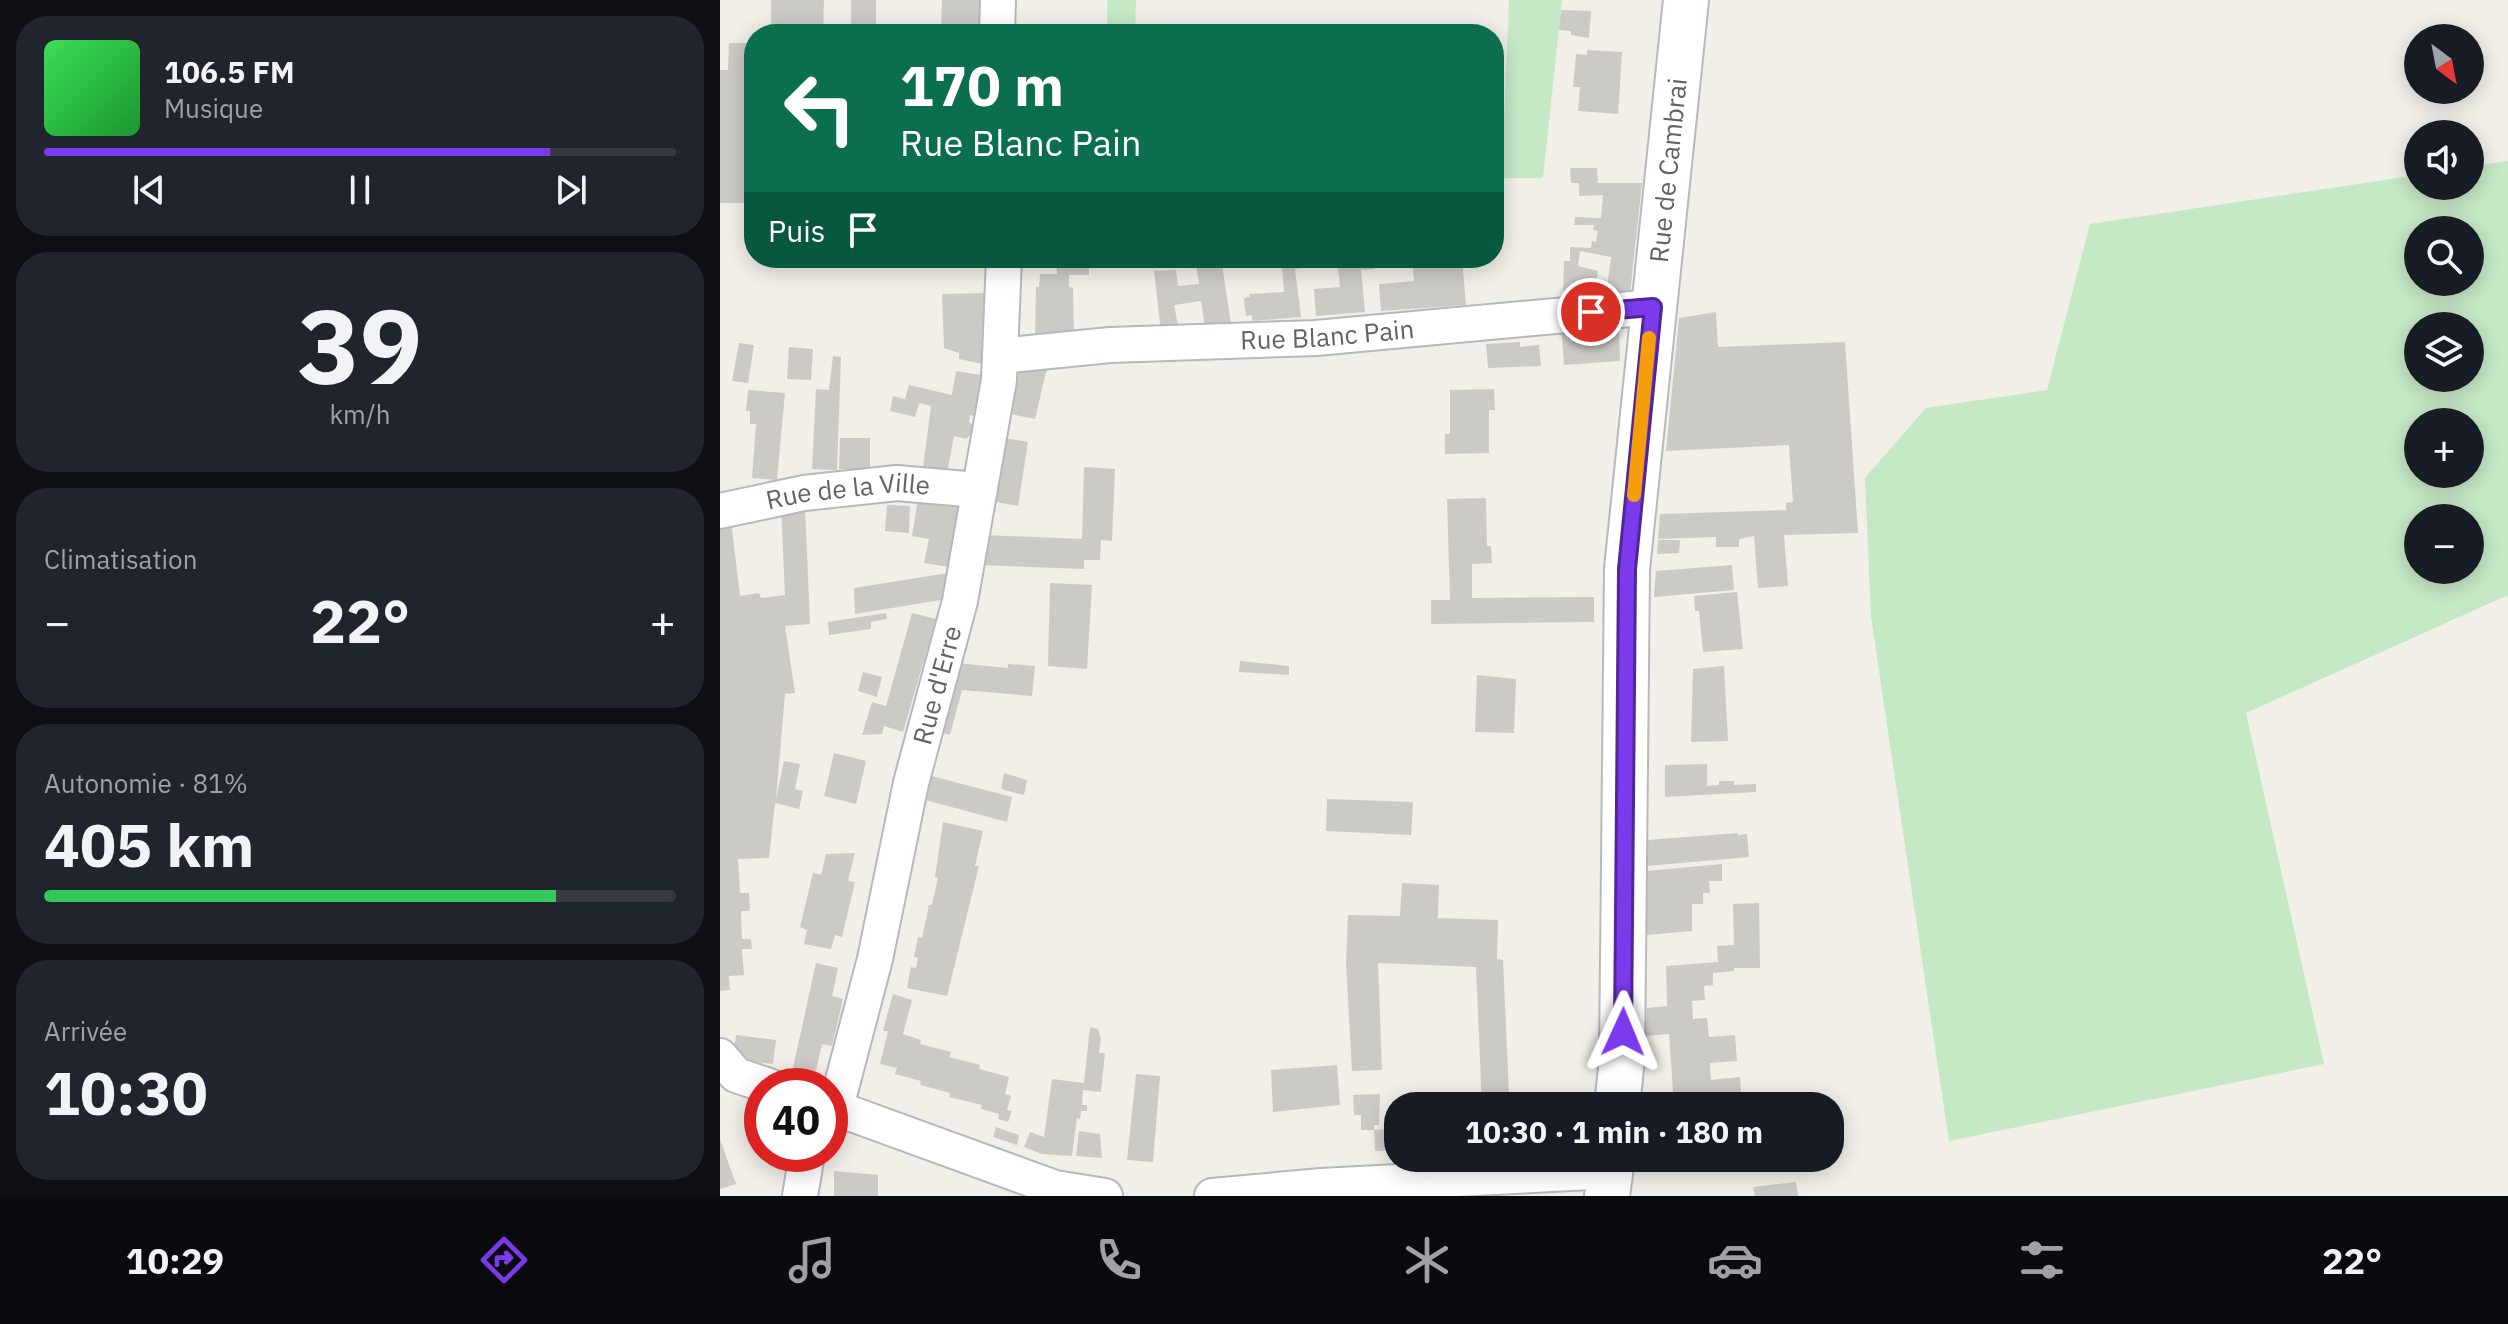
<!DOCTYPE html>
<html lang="fr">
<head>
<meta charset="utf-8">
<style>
	body { margin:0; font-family:"IBM Plex Sans",sans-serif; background:#20242c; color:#f1f3f6; height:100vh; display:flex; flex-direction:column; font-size:30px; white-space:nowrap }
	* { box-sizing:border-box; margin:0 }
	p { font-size:26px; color:#9ea1a6 }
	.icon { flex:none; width:44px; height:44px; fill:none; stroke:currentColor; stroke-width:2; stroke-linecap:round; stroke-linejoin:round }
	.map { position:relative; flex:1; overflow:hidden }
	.sheet { display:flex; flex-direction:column; gap:16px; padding:16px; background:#0d0f14; width:720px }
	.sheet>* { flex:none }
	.banner { position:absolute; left:24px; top:24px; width:760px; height:244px; border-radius:32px; box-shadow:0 4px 20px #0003; background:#0b6e4f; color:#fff; overflow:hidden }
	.needle { width:52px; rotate:148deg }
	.controls { position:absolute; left:1684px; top:24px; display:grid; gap:16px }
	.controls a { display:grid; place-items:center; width:80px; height:80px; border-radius:50%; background:#171b24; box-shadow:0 4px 20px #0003; font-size:40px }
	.speed { position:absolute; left:24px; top:1068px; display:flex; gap:16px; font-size:40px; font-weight:700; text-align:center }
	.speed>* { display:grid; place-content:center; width:104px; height:104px; border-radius:50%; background:#171b24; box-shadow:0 4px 20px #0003; line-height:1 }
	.speed .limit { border:12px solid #d22; background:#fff; color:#111 }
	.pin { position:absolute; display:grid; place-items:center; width:68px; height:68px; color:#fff; margin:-34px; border:4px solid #fff; border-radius:50%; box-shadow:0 2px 8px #0007 }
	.me { position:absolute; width:88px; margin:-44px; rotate:1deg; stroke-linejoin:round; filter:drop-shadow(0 0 6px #0008) }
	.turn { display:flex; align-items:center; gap:28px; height:168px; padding:0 24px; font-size:36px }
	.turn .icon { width:104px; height:104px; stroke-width:2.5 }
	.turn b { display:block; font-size:56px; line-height:68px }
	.then { display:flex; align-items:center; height:76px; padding:0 24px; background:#0003; gap:16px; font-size:30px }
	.big { font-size:60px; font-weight:700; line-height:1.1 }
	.sheet .widget { flex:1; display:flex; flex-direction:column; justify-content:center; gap:12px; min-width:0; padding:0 28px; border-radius:32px; background:#20242c }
	.sheet .dial { align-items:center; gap:0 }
	.dial b { font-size:104px; line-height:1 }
	.song { display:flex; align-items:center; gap:24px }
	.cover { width:96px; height:96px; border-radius:12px; background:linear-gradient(135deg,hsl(130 70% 55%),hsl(130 70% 35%)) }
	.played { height:8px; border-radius:4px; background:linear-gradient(90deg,#7c3aed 80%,#363941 80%) }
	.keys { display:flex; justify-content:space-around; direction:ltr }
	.heat { display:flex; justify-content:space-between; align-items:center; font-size:44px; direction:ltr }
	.charge { height:12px; border-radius:6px; background:linear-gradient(90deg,#34c759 81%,#363941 0) }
	.trip { position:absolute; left:664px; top:1092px; width:460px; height:80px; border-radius:32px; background:#171b24; box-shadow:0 4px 20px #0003; font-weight:700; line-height:80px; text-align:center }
	.menu { display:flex; height:128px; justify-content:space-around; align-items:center; background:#090b0e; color:#9ea1a6 }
	.menu .icon { width:56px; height:56px }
	.menu .on { color:#7c3aed }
	.menu b { font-size:36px; color:#f1f3f6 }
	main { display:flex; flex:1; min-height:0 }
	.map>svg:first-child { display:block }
	.green { fill:#c5e8c5; fill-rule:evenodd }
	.building { fill:#cccac5 }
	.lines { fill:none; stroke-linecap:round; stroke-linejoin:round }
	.street-casing { stroke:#b5b8bc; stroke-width:38 }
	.secondary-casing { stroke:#b6babf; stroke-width:48 }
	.street { stroke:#fff; stroke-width:34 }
	.secondary { stroke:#fff; stroke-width:44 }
	.route-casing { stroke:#51269a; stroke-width:20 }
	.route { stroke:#7c3aed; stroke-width:14 }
	.slow { stroke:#f59e0b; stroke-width:14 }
	.labels { text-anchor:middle; stroke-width:6; stroke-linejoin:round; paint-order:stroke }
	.street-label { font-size:26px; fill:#5f6368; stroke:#fff }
</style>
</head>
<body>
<main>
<section class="sheet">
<div class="widget">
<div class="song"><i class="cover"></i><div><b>106.5 FM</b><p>Musique</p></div></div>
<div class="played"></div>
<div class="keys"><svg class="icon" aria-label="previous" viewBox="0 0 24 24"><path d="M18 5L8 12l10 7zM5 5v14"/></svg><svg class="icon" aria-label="pause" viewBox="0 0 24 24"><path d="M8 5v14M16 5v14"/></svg><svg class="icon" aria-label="next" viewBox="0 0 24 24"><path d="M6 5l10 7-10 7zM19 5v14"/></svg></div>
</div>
<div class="widget dial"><b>39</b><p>km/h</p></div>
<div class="widget"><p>Climatisation</p>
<div class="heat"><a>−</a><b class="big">22°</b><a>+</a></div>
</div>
<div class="widget"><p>Autonomie · 81%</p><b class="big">405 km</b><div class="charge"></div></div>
<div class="widget"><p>Arrivée</p><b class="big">10:30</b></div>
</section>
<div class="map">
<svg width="1788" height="1196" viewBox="0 0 1788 1196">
	<rect width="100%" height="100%" fill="#f1efe8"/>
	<g class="green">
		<path d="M387,0H416L415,34H387Z"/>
		<path d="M789,0H842L823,178H774V146H783Z"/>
		<path d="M1788,161V595L1526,713L1604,1064L1229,1141L1151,617L1145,478L1206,408L1327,390L1370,224L1698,175V186H1750V167ZM1698,230H1750V282H1698ZM1698,326H1750V378H1698ZM1698,422H1750V474H1698ZM1698,518H1750V570H1698Z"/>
	</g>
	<g class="building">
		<path d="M51,0H104L103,34H51Z"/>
		<rect x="131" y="0" width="25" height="34"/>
		<path d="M222,0H262L260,33L221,32Z"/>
		<path d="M841,10L871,11L869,38L851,35V31L839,30Z"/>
		<path d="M9,43H34V203H0V70H8Z"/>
		<path d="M867,50L902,52L898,114L858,111L860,87H853L856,54L867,55Z"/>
		<path d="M850,168H877L878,183H922L910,294L886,297L891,257L860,251L858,266L878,271L875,298L843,300L844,261H850V247L871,248L872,241L876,242L878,231L873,230L874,225H854L855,217L881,218L883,195L859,196V183H851Z"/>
		<path d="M336,258H369V275H349V287L353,288L354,338L315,339L316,287H319L320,274H337Z"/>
		<path d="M475,258H501L511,324L485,327L481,301L454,305L459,330L441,332L434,271L456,270L458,286L479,284Z"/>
		<path d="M556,258H588L589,267L575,269L581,317L532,321V315L526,316L524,298L530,297L529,294L564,292L562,266L557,267Z"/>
		<path d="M617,258H653L655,269L641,270L645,312L596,316L594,289L620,287Z"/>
		<path d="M692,258H742L746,305L661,311L659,284L694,281Z"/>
		<path d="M266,293L263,364L239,359V353L224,348L222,294Z"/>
		<path d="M996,312L998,347L1125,342L1138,533L1064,535L1068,586L1038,588L1034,536L1019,539V547H996V537L938,539L940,514L1066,510V503L1073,502L1069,445L946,451L959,318Z"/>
		<path d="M899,321L900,361L844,365L841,323Z"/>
		<path d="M800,342V347L819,345L821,366L768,368L766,344Z"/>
		<path d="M19,343L34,345L28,383L12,381Z"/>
		<path d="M69,347L93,349L91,380L67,379Z"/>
		<path d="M113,356L121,357L117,470L92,469L96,389L109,390Z"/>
		<path d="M329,359L315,419L290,414L301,361Z"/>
		<path d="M236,371L261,375L254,416L250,415L249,423L253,424L252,433L246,439L234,436L228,468H203L211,406L199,403L195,417L170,411L173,396L185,399L189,385L232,395Z"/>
		<path d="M774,389L775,410H769V453L725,454V434H730V390Z"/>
		<path d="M28,390L65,393L57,480L32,478L36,424H30V411H26Z"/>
		<path d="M120,438H150V469H119Z"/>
		<path d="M284,438L308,442L298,506L271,501Z"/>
		<path d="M364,467L395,469L392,541L381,540L380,560H364V569L258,565L264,535L362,539Z"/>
		<path d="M199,493L241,500L229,567L204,563L209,539L192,536Z"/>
		<path d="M766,498L767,546H771L772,563L752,564V598L874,597V622L711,624V600H730L727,499Z"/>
		<path d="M85,505L90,624L65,626L75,693L65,694L56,799L64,761L80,764L75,789L83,791L79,809L55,803L49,858L18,859L20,893H29L30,911H21L22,939H31L32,949H22L24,975L9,976L10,990L0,991V524L11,521L20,596L39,593L41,598L65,595L61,507Z"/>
		<path d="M167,505L190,506L189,533L165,531Z"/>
		<path d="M938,540H960L959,553L937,554Z"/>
		<path d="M1012,565L1014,590L934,597L936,571Z"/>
		<path d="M228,573L221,600L135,614L134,588Z"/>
		<path d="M330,583L372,585L367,669L328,666Z"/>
		<path d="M1017,592L1023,649L983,652L979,611H975L974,596Z"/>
		<path d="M166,613L167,619L151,622V629L109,635L108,622Z"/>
		<path d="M192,613L216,619L183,732L164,726L162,734L142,735L152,702L166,706Z"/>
		<path d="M520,661L569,666V675L519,672Z"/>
		<path d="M237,663L288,668V664L315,666L312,696L242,690L230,735L217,732Z"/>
		<path d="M1004,666L1008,741L971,742L973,669Z"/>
		<path d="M143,672L162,677L157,697L138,691Z"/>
		<path d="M757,675L796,679L794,733L755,732Z"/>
		<path d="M114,753L146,761L136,804L104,796Z"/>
		<path d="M987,764V786L999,785V781H1014V785L1036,784V792L945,797V765Z"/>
		<path d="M284,773L307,780L304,795L281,789Z"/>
		<path d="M204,774L292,797L287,822L198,798Z"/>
		<path d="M607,799L693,802L691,835L606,831Z"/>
		<path d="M223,822L263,831L255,866H259L227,996L187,988L191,967L196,968L198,958L194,957L198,937L202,938L209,905H212L218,878L215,877Z"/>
		<path d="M1018,833V835L1027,834L1029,857L927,866V840Z"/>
		<path d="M135,853L128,881L135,882L122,937L115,935L111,949L84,944L87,930L80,927L93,873L101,875L106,854Z"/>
		<path d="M1002,864V881H989L990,893H983V904H972V931L927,935V871Z"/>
		<path d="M682,883L719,885L718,918L778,920L777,959L783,960L789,1093H804V1106H762L756,967L658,963L662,1070L632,1071L626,963L628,915L680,916Z"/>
		<path d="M1039,903L1040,968H1014V971L993,973V985L984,986L985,1000L972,1001L973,1019L987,1018L989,1037L1015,1035L1017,1061L990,1063L991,1080L1020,1077L1022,1106H954L949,1034L926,1036L927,1008L947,1006L946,966L998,962L997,946L1014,945L1013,904Z"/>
		<path d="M96,963L118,968L112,996L123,999L112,1046L102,1044L96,1071L73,1068Z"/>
		<path d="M173,994L192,1000L183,1034L201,1040L200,1044L231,1052L229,1057L260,1065L259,1069L289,1077L285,1094L291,1096L287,1110L292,1111L288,1122L278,1119L279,1114L261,1109L262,1105L229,1097L230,1093L200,1085L201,1081L175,1074L177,1068L160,1064L168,1031H163Z"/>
		<path d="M370,1027L378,1029L381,1039L379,1053H385L381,1092L363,1090L362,1105H367V1111H361L360,1119L357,1118L352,1156L322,1154L304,1147L310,1132L324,1137L332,1079L364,1083Z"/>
		<path d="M16,1035L56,1040L53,1064L13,1059Z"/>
		<path d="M617,1065L620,1105L553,1112L551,1070Z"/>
		<path d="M416,1074L440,1076L433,1162L407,1160Z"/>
		<path d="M660,1094L659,1125H654V1130H641V1115H634L633,1095Z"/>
		<path d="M276,1127L299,1135L297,1145L273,1137Z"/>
		<path d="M669,1129L670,1141H678V1150L655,1151L654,1130Z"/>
		<path d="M359,1131L380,1134L382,1158L356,1156Z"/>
		<path d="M0,1139L16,1184L0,1189Z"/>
		<path d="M114,1171L158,1175V1196H114Z"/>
		<path d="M1076,1182L1078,1196H1035L1033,1187Z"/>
	</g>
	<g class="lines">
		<g class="street-casing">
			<g id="street">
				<path d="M277,34L278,0"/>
				<path id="s1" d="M280,356L390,345L596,338L933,307"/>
				<path id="s2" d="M0,511L84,493L177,483L258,490"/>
				<path d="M0,1056L16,1075L49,1086"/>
				<path d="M110,1106L335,1188L385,1196"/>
				<path id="s3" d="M116,1107L155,959L191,783L240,601L279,380L284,258"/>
				<path d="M80,1196L87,1154"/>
				<path d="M492,1196L601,1186L890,1171"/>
			</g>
		</g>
		<g class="secondary-casing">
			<g id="secondary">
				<path id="s4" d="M897,1106L902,1059L907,569L966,0"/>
				<path d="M887,1196L892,1158"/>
			</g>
		</g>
		<use href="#street" class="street"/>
		<use href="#secondary" class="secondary"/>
	</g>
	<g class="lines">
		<g class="route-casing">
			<path id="route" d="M871,312L933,307L907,569L903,1032"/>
		</g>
		<use href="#route" class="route"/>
		<path class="slow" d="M914,495L929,338"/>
	</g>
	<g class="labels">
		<g class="street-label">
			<text dy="9" stroke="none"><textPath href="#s4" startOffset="938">Rue de Cambrai</textPath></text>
			<text dy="9" stroke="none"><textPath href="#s1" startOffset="328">Rue Blanc Pain</textPath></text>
			<text dy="9" stroke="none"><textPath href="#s2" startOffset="130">Rue de la Ville</textPath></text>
			<text dy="9" stroke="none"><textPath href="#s3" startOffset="434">Rue d'Erre</textPath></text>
		</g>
	</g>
</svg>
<div class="controls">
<a><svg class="needle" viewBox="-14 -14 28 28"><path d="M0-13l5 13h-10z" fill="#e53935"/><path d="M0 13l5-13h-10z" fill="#9ea1a6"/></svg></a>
<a><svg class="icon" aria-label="sound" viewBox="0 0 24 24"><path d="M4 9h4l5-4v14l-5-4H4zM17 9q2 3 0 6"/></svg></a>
<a><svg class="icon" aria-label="search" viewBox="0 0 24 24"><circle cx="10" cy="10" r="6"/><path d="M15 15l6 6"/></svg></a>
<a><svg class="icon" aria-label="layers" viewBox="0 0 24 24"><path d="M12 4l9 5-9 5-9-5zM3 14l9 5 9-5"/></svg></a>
<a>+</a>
<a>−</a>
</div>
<div class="speed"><div class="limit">40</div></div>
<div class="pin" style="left:871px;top:312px;background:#d93025"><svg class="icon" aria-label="arrive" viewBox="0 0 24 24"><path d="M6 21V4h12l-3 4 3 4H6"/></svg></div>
<svg class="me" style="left:903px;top:1032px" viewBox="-20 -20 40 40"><path d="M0-17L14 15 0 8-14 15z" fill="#7c3aed" stroke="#fff" stroke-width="4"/></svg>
<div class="trip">10:30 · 1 min · 180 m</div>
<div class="banner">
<div class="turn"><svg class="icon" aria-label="left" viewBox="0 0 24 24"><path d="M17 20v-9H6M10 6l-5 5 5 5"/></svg><div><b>170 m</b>Rue Blanc Pain</div></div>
<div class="then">Puis<svg class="icon" aria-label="arrive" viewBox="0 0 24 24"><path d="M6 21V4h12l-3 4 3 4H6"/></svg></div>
</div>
</div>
</main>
<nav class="menu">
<b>10:29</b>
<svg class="icon on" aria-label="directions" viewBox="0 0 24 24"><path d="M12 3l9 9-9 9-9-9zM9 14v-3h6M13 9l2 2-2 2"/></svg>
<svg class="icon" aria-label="music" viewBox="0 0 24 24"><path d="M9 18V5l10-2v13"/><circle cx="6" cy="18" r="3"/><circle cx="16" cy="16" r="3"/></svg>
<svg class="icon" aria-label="phone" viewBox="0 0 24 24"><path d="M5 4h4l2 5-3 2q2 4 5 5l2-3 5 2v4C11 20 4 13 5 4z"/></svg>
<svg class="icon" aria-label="climate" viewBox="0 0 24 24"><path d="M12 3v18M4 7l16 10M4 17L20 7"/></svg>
<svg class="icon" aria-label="car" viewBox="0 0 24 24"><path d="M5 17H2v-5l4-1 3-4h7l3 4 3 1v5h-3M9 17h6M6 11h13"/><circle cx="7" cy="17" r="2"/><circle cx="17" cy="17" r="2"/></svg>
<svg class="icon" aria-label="filters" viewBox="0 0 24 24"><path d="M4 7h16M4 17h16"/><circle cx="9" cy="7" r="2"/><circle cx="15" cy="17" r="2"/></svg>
<b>22°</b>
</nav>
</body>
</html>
